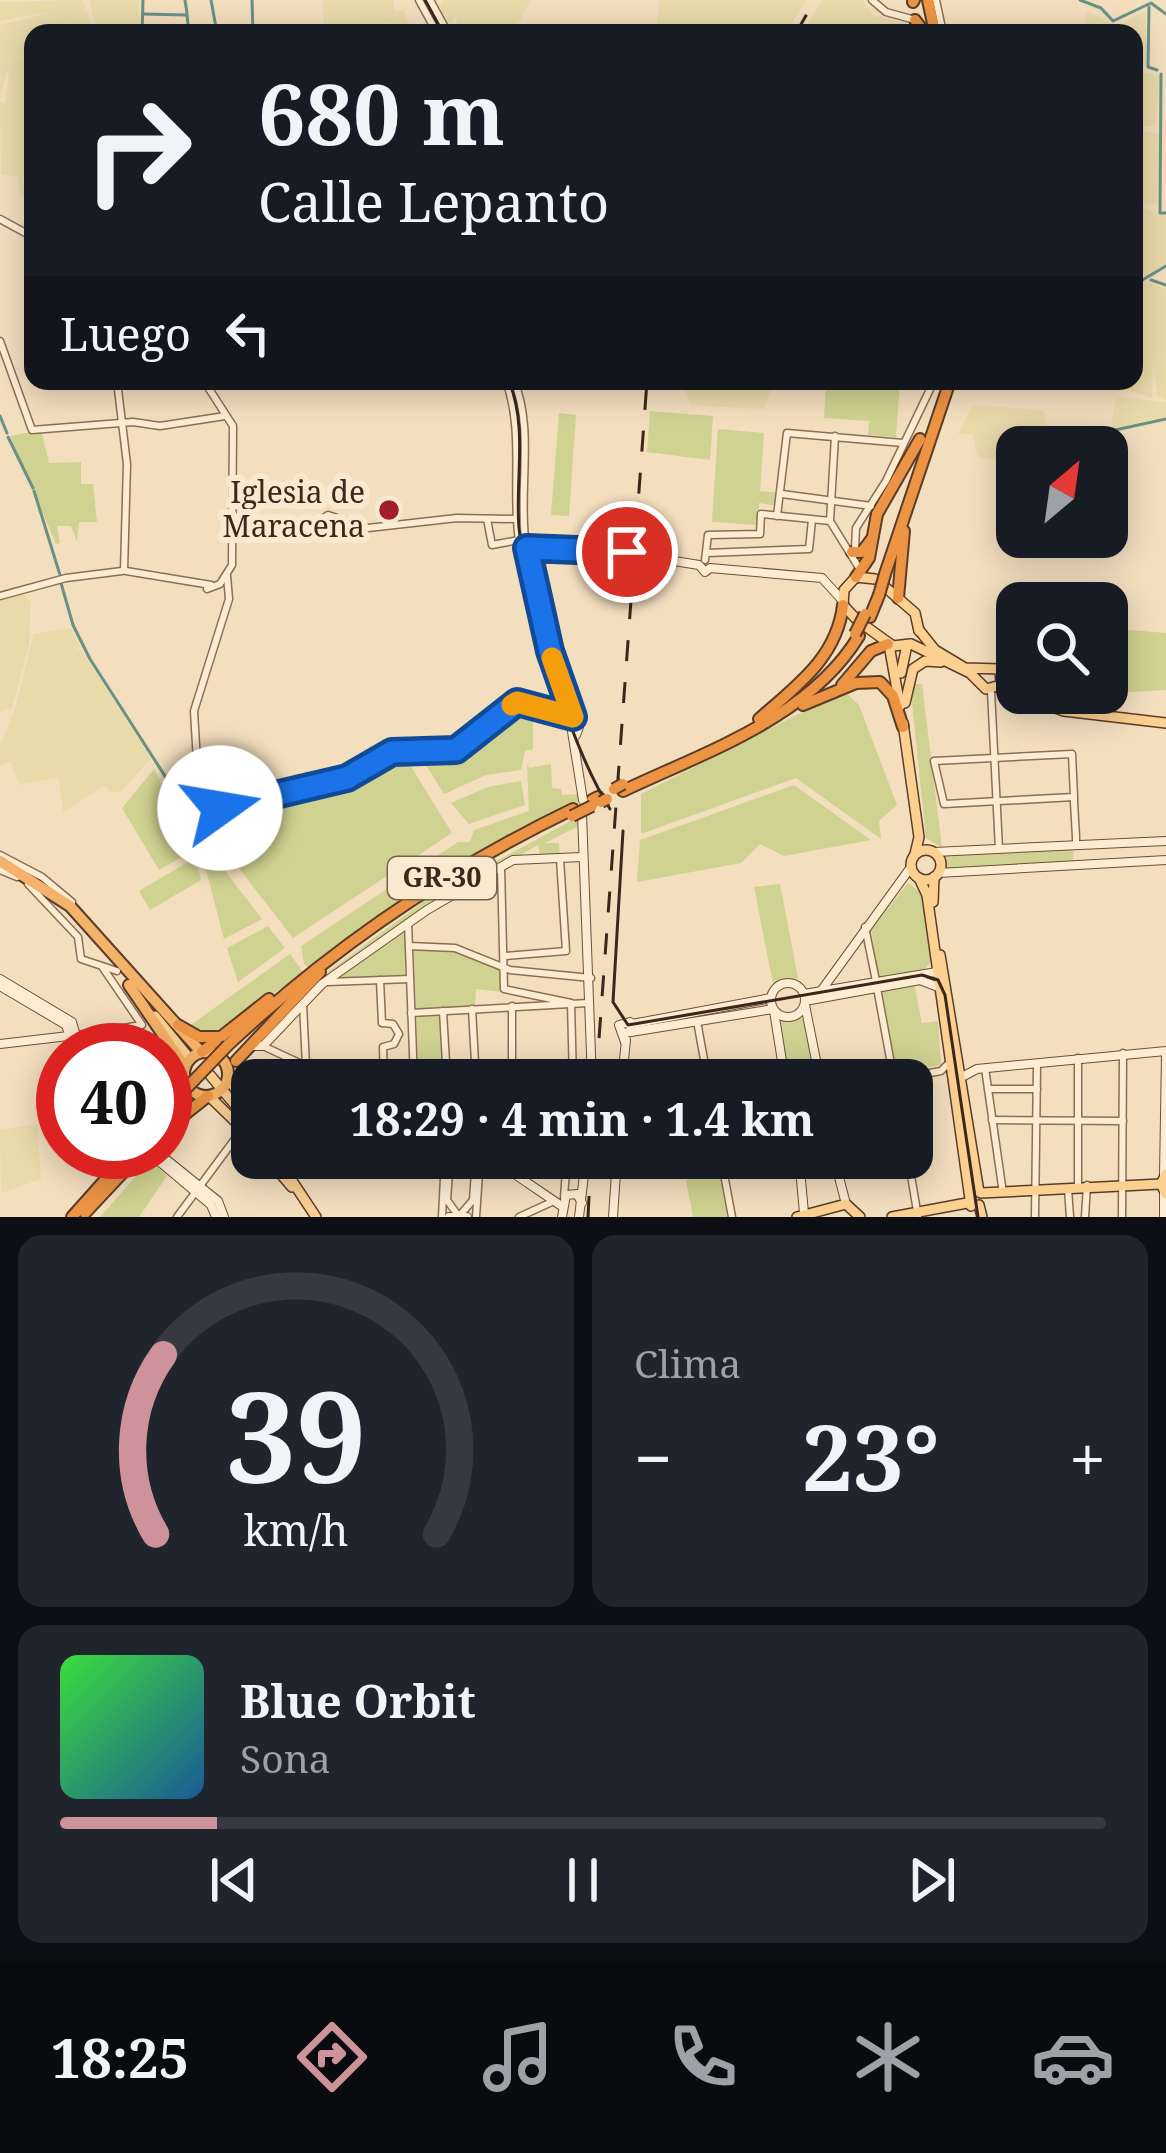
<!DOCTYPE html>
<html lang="es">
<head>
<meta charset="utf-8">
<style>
	body { margin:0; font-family:"Noto Serif",serif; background:#20242c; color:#f1f3f6; height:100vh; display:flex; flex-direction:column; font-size:45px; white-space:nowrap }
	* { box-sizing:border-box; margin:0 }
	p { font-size:39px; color:#9ea1a6 }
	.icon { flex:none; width:66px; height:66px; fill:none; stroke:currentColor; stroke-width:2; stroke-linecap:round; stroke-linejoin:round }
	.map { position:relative; height:1217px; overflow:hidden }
	.panel { display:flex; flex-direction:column; gap:18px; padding:18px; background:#0d0f14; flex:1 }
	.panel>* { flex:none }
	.hud { position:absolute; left:24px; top:24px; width:1119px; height:366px; border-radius:24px; box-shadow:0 6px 30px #0003; background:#171b24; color:#f1f3f6; overflow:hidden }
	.needle { width:78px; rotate:29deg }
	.controls { position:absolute; left:996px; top:426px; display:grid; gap:24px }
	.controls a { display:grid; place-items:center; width:132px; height:132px; border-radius:24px; background:#171b24; box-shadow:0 6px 30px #0003; font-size:60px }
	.speed { position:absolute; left:36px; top:1023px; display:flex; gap:24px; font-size:60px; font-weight:700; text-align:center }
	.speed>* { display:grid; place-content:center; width:156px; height:156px; border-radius:50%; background:#171b24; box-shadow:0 6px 30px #0003; line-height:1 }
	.speed .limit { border:18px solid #d22; background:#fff; color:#111 }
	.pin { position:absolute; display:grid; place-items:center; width:102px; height:102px; color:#fff; margin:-51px; border:6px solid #fff; border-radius:50%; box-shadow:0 3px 12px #0007 }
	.me { position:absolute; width:132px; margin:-66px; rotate:77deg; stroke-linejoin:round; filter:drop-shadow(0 0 9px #0008) }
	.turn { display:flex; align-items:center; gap:42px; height:252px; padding:0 36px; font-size:54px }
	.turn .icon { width:156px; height:156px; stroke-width:2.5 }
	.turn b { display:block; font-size:84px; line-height:102px }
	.then { display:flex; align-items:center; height:114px; padding:0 36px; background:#0003; gap:24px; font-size:45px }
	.big { font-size:90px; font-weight:700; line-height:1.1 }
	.panel .widget { flex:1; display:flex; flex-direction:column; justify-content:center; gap:18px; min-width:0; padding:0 42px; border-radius:24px; background:#20242c }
	.panel .dial { align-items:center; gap:0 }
	.dial svg { height:312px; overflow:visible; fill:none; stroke:#363941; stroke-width:7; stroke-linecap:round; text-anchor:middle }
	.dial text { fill:#f1f3f6; stroke:none }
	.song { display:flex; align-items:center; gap:36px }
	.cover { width:144px; height:144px; border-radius:18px; background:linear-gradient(135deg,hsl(120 70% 55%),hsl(210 70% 35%)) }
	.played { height:12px; border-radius:6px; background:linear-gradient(90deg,#ce939a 15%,#363941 15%) }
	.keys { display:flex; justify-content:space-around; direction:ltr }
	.heat { display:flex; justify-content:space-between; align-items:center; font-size:66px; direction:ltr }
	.panel .tiles { flex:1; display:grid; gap:18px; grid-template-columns:1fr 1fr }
	.widget:last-child { grid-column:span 2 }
	.trip { position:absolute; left:231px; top:1059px; width:702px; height:120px; border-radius:24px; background:#171b24; box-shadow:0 6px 30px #0003; font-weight:700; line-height:120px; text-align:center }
	.dock { display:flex; height:192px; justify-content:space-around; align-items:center; background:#090b0e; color:#9ea1a6 }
	.dock .icon { width:84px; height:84px }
	.dock .active { color:#ce939a }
	.dock b { font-size:54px; color:#f1f3f6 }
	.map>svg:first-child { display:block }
	.farmland { fill:#e9daaa }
	.green { fill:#d0d291 }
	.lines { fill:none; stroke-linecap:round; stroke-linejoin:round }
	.stream { stroke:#689284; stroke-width:3 }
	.tertiary-casing { stroke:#8d6e54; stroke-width:9 }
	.secondary-casing { stroke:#6f4f38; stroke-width:10 }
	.primary-casing { stroke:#5a3c29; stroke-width:12 }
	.trunk-casing { stroke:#5a3c29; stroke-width:14 }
	.motorway-casing { stroke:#5a3c29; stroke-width:14 }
	.tertiary { stroke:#fcecd2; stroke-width:6 }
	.secondary { stroke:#fcecd2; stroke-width:8 }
	.primary { stroke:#fbd091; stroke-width:9 }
	.trunk { stroke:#f4b26a; stroke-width:10 }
	.motorway { stroke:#ec9444; stroke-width:10 }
	.tram { stroke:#3b271b; stroke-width:3 }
	.rail { stroke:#3b271b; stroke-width:3; stroke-dasharray:21 21; stroke-linecap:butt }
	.secondary-bridge-casing { stroke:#6f4f38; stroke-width:10; stroke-linecap:butt }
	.motorway-bridge-casing { stroke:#5a3c29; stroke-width:14; stroke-linecap:butt }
	.secondary-bridge { stroke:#fcecd2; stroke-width:8 }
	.motorway-bridge { stroke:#ec9444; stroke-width:10 }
	.route-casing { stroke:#114b97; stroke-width:30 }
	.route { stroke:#1a73e8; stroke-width:21 }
	.slow { stroke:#f59e0b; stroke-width:21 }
	.poi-dot { fill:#a31e2a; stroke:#f9e9ce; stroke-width:4.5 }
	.labels { text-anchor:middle; stroke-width:12; stroke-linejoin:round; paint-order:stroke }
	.shield { fill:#f9e9ce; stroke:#746151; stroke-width:3 }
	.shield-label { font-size:27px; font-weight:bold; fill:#3b271b }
	.poi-label { font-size:30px; fill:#3b271b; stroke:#f9e9ce; text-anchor:end }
</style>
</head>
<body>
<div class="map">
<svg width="1166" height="1217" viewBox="0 0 1166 1217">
	<rect width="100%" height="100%" fill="#f3debe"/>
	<g class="farmland">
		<path d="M82,0L86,9L81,11H87L92,32L69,33L62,14L67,33H33L29,56L15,59L31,58L33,47V101L25,102L33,103L29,123H33V199L20,197L18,176L1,175L0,103H5L9,75L7,71L0,99V25L61,10L0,21V2Z"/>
		<path d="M89,0H139V33H98Z"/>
		<path d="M323,0H393L395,11L404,10L411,33H399L397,23L356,24L355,33L340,28V33H324Z"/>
		<path d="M444,0H531L513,33H455L457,16L450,24L438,6Z"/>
		<path d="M660,0H806L786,33H655Z"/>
		<path d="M822,0H862L874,16L906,23L913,33H803Z"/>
		<path d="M1146,10V66L1134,65V33H1080L1088,11L1117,27Z"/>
		<path d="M1134,70L1160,76L1156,127L1134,125Z"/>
		<path d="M1134,128L1160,135L1157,205L1134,201Z"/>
		<path d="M1134,205L1166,215V264L1153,277L1134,273Z"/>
		<path d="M1143,280L1166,289V400L1157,395L1153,360L1152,398L1099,381H1134V289Z"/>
		<path d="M682,381H774L764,409L690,405Z"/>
		<path d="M1119,397L1166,402V417L1111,428L1114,403Z"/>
		<path d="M973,405L1044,410L1049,444L1024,447V434H1002V460L978,458L973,434H958Z"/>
		<path d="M24,594L31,603L29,646L12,708L0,712V600Z"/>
		<path d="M71,628L80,647L74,650L81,649L151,759L122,790L113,793L104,786L63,812L59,777L19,785L11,761L0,765V745L14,712L34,634Z"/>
		<path d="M37,1124L41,1179L1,1193L0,1130Z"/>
	</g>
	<g class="green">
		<path d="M872,381H900L896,437L868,435L869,421L824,418L826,388L871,389Z"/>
		<path d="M650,411L713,416L710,460L647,452Z"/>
		<path d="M559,413L576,415L569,516L551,515Z"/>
		<path d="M718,429L764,433L760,491L780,493L778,506L759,503L758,525L712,522Z"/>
		<path d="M41,430L49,463L81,462V484H93L97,522H79L77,541L71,526H57L60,543L56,544L10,436Z"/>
		<path d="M1107,628L1166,633V690L1130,692L1107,685Z"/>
		<path d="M910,684H922L942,848L926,838Z"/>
		<path d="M844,691L859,705L897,805L879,821L881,839L796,778L641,834V794Z"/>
		<path d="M517,704L560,712L561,720H533V749L525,751L521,770L486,775L444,794L423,760H407L452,833L293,938L199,817L336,784L379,768L395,754L456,751Z"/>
		<path d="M527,763L529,768L551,764L552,788L561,789L562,795L579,794L578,803L441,874L308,967L304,964L301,946L458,842H470L474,830L529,811Z"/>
		<path d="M154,769L175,810L204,844L159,870L122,808Z"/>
		<path d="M521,781L525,805L469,824L451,803L488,787Z"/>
		<path d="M794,785L871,840L784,856L760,844L741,863L637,882L640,840Z"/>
		<path d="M578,817L577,827L545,843H559L560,855L540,856L538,845L425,910L321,982L317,980L427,899Z"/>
		<path d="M1074,849L1072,863L942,870L940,854Z"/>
		<path d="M209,850L262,919L224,939L202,854Z"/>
		<path d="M195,858L201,880L150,910L139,891Z"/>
		<path d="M908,883L921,893L931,961L925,969L879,977L871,930Z"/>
		<path d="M780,884L798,978L773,984L754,887Z"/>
		<path d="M268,926L285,948L238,982L227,948Z"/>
		<path d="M404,930L405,975L337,978Z"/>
		<path d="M414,950L454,951L505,969L502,992L476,989L475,1005L416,1010Z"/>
		<path d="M290,954L303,972L219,1033L208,1035L183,1024H192Z"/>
		<path d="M914,984L922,1023L938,1021L941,1065L897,1073L882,991Z"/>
		<path d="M439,1014L443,1080H419L416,1016Z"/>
		<path d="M805,1018L816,1080H789L778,1021Z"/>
		<path d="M150,1160L167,1176L139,1217H100Z"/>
		<path d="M720,1174L727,1217H693L686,1180Z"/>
	</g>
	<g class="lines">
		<g class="stream">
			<path d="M185,0L187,13"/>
			<path d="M211,0L217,33"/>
			<path d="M252,0L253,33"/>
			<path d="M1080,0L1101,8L1113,21L1151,3L1166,14"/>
			<path d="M1149,7L1148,67L1157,70"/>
			<path d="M143,14L187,15L189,33"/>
			<path d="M142,33L143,0"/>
			<path d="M1161,74L1160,213H1166"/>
			<path d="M1151,280L1166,285"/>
			<path d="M1134,285L1166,266"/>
			<path d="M0,416L7,433"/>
			<path d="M1115,430L1166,419"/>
			<path d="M8,437L33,488"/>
			<path d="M34,491L60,575"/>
			<path d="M61,583L73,625L90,659L188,812L198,815"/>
		</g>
		<g class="tertiary-casing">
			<g id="tertiary">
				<path d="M419,0L437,33"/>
				<path d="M430,0L448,33"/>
				<path d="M872,0L886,12L915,20"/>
				<path d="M936,0L943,33"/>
				<path d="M0,219L33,237"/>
				<path d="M0,341L32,430L133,422L160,426L225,416"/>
				<path d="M117,381L127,464L124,570"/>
				<path d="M204,381L233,426L232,565L220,584L207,589"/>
				<path d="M506,381C522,426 514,472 517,519C520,583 544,648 565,708"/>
				<path d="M514,381C534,428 519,487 525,537C532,596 553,651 572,707"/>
				<path d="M835,436L830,521L859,568"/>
				<path d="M782,494L871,506"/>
				<path d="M777,516L787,433L903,443"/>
				<path d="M487,519L492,545L519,540"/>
				<path d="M231,531L291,534"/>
				<path d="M297,535L328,515L368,528L457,518L517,519"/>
				<path d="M855,549L856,528L886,481L934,381"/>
				<path d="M707,553L809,549L812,520"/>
				<path d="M705,560L708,535L760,534L761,514L830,521"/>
				<path d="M126,571L211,585"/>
				<path d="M227,576L229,599L194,711L200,812L347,778L392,752L456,750L517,702L563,711"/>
				<path d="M0,596L66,578L122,571"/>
				<path d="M991,691L999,849"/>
				<path d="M1074,797L944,804L934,761L1072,754L1074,797V802L1076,837V845"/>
				<path d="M0,855L42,877L72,902"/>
				<path d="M501,867L504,989L571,1003"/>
				<path d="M0,870L17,877"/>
				<path d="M28,884L78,937L81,959L117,971"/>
				<path d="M408,923L414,1080"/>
				<path d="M865,927L876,981"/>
				<path d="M409,946L455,948L510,970L591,978"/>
				<path d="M506,956L566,951L560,859"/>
				<path d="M380,980L382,1023L393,1024L399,1034L394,1044L383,1047L384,1080"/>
				<path d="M327,982L410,979"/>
				<path d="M877,988L894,1080"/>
				<path d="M571,1003L573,1080"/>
				<path d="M303,1004L306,1066"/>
				<path d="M472,1009L476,1080"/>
				<path d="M443,1011L447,1080"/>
				<path d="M411,1013L588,1003"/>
				<path d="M697,1021L707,1076"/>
				<path d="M78,1035L142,1025L103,968"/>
				<path d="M263,1046L336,1080"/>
				<path d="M1078,1058V1185"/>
				<path d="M985,1068L1003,1193"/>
				<path d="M512,1080V1006"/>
				<path d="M687,1080L782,1063"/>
				<path d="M891,1080L941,1071L949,1063"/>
				<path d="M988,1089H1037"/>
				<path d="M992,1120L1123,1121"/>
				<path d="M450,1158L447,1200L457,1214"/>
				<path d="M721,1158L732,1217"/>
				<path d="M908,1158L918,1217"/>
				<path d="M616,1170L690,1158"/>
				<path d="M1068,1189L1070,1217"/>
				<path d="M564,1197L567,1158"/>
				<path d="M461,1214L473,1200L476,1158"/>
				<path d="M177,1217L243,1128"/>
				<path d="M442,1217L445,1158"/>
				<path d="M476,1217L480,1158"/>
				<path d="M519,1217L554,1201"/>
				<path d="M1035,1217L1037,1065"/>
				<path d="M1085,1217L1087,1185"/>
				<path d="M1122,1217L1123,1053"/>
			</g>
		</g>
		<g class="secondary-casing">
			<g id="secondary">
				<path d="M533,548L627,552"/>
				<path d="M643,556L699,565L705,572L710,568L822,578L842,600"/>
				<path d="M570,719L583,800"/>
				<path d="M570,719L563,713L570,707L579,727L576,735"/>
				<path d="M582,814L592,1080"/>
				<path d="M934,852L1166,841"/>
				<path d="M938,873L1166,860"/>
				<path d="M0,979L72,1022L80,1050"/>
				<circle cx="788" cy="1000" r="17"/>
				<path d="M0,986L66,1025L74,1050"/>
				<path d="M821,991L911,867"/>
				<path d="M804,994L937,972"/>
				<path d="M805,1001L920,980L938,987"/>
				<path d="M805,1005L820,1080"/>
				<path d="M774,1011L785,1080"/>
				<path d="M632,1024L771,998"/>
				<path d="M631,1032L773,1009"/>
				<path d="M622,1033L631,1032L630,1022L619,1025L625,1042"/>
				<path d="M0,1044L77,1035"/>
				<path d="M254,1046H263L322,984L427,910L513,860L582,857"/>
				<path d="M960,1078L977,1069L1166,1051"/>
				<path d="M622,1080L626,1040"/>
				<path d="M148,1152L211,1205L216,1217"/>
				<path d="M157,1152L218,1201L224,1217"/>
				<path d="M491,1158L563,1207"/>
				<path d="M799,1158L804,1213"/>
				<path d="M834,1158L846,1204"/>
				<path d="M1164,1175L1166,1055"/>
				<path d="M449,1217H467"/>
				<path d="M562,1217L566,1195L577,1194L582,1203"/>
				<path d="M579,1217L586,1158"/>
				<path d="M613,1217L617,1158"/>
				<path d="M1164,1217V1193"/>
			</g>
		</g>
		<g class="primary-casing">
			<g id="primary">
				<path d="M885,587L915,613L919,631"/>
				<path d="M858,621L843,605L844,590L856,577L875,579"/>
				<path d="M868,628L893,646L910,644"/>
				<path d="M911,644L970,673L986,689L1001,685L1000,669L965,668L935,650L919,630"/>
				<path d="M889,645L900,706"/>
				<path d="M901,673L907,645"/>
				<path d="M1000,688L1064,711L1166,723"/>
				<path d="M905,703L913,669L925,661L941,662"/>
				<path d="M903,723L919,837L915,854"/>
				<circle cx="926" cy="865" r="15"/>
				<path d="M919,878L927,895L971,1206"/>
				<path d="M933,902L934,877"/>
				<path d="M940,955L979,1192"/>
				<path d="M155,1016L187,1055"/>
				<path d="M210,1075L220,1087"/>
				<path d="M228,1077L252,1117"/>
				<path d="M225,1093L252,1125"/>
				<path d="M209,1096L252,1138"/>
				<path d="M267,1158L292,1187"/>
				<path d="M277,1158L316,1217"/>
				<path d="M1166,1174L1161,1184L1166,1194"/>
				<path d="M981,1193L1161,1184"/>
				<path d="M979,1205L982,1217"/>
				<path d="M797,1217L846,1204L860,1217"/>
				<path d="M892,1217L967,1203"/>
			</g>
		</g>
		<g class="trunk-casing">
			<g id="trunk">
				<path d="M0,861L70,906L201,1052"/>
				<path d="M129,985L185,1067"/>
				<circle cx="206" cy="1074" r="22"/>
			</g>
		</g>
		<g class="motorway-casing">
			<g id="motorway">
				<path d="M928,0L935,33"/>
				<path d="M913,2L914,0"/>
				<path d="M915,20L925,33"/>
				<path d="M852,552H862L871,540"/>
				<path d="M885,574L950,381"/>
				<path d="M856,577L869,558L877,514L920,439"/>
				<path d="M898,598L904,531"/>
				<path d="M870,617L879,595"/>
				<path d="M842,685L871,651L888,644"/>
				<path d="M803,705L856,683L880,682L893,696L903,727"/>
				<path d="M759,719C795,687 837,658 843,605"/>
				<path d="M623,791C707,751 809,718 859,636"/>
				<path d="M592,800L598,797"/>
				<path d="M178,1025L199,1037H217"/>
				<path d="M228,1045C332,948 444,871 573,809"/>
				<path d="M202,1052L269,999"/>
				<path d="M236,1061L320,972"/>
				<path d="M165,1099L182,1074"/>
				<path d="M165,1120L182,1102"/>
				<path d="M165,1130L208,1096"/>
				<path d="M85,1213L142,1152"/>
				<path d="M72,1217L130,1152"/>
			</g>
		</g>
		<use href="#tertiary" class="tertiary"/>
		<use href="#secondary" class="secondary"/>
		<use href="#primary" class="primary"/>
		<use href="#trunk" class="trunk"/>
		<use href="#motorway" class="motorway"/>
		<g class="tram">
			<path d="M425,0L443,33"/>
			<path d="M509,381C528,428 515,479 519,528C526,603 571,747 610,809"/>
			<path d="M623,831L613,1002L628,1025L922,975L938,980L945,995L978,1217"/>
		</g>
		<g class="rail">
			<path d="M796,33L815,0"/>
			<path d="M596,1080L647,381"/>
			<path d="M588,1217L591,1158"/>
		</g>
		<g class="secondary-bridge-casing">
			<path id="secondary-bridge" d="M627,552L643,556"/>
		</g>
		<g class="motorway-bridge-casing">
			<g id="motorway-bridge">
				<path d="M879,595L885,574"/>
				<path d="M855,634L865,614"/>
				<path d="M614,789L623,784"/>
				<path d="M601,802L607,799"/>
				<path d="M572,816L592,806"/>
				<path d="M177,1098L228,1045"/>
			</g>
		</g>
		<use href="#secondary-bridge" class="secondary-bridge"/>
		<use href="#motorway-bridge" class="motorway-bridge"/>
	</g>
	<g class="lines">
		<g class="route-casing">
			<path id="route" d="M220,808L347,778L392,752L456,750L517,702L573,717L550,651L527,548L627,552"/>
		</g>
		<use href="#route" class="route"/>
		<path class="slow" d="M512,705L517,702L573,717L552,658"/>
	</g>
	<circle class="poi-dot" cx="389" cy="510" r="12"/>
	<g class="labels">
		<rect class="shield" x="388" y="857" width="108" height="42" rx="9"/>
		<g class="shield-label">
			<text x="442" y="887">GR-30</text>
		</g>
		<g class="poi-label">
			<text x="365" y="503">Iglesia de<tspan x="365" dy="34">Maracena</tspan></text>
		</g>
	</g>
</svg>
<div class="controls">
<a><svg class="needle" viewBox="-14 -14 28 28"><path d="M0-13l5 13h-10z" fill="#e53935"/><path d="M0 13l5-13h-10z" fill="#9ea1a6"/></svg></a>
<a><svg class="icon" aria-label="search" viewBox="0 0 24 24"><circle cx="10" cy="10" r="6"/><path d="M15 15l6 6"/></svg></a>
</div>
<div class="speed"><div class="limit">40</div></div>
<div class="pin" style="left:627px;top:552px;background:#d93025"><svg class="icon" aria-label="arrive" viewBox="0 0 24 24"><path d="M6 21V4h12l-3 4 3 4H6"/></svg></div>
<svg class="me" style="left:220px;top:808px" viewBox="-20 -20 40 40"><circle r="19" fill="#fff"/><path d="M0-13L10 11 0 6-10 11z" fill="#1a73e8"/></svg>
<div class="trip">18:29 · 4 min · 1.4 km</div>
<div class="hud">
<div class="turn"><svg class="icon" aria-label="right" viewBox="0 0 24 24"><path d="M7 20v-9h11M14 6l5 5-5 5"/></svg><div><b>680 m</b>Calle Lepanto</div></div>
<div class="then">Luego<svg class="icon" aria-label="left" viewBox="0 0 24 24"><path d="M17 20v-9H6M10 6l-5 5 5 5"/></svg></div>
</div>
</div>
<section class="panel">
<div class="tiles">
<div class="widget dial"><svg viewBox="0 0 100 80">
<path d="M14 69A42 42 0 1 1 86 69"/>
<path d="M14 69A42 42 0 0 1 16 23" stroke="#ce939a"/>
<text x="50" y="56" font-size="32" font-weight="700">39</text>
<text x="50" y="72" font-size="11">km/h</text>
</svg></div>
<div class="widget"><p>Clima</p>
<div class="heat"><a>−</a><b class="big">23°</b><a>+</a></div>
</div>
<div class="widget">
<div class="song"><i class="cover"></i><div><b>Blue Orbit</b><p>Sona</p></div></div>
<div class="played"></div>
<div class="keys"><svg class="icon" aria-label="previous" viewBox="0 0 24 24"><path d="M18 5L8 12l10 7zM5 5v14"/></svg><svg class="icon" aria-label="pause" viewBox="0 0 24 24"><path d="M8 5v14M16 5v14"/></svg><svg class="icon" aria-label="next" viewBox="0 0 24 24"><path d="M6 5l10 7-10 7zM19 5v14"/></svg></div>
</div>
</div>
</section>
<nav class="dock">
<b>18:25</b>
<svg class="icon active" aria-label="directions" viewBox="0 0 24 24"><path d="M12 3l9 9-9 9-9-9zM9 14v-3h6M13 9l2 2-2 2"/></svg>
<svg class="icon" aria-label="music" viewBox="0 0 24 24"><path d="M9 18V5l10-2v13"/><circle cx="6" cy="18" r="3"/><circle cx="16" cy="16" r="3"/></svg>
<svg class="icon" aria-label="phone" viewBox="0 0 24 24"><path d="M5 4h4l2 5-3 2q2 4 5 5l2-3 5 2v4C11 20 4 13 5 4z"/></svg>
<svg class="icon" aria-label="climate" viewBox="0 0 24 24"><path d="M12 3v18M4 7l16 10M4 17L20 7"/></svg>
<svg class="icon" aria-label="car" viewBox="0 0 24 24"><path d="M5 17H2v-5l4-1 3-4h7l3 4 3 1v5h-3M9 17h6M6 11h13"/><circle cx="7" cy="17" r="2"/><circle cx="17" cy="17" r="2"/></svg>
</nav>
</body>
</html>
